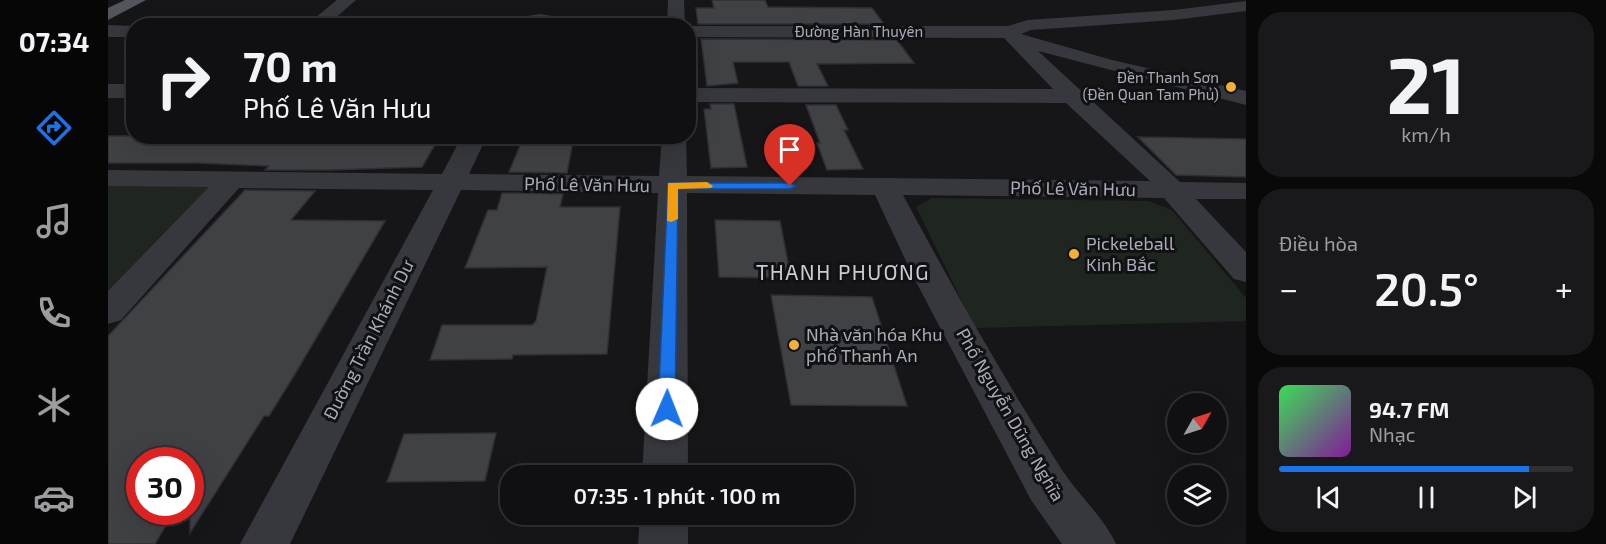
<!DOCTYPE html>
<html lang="vi">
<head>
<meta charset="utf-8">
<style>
	body { margin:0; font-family:"Exo 2",sans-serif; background:#19191b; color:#f1f3f6; height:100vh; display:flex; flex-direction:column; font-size:22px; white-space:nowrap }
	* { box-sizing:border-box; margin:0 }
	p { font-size:20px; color:#9c9d9f }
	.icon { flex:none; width:33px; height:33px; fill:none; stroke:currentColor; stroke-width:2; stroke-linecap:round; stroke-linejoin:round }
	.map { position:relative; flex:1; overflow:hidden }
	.side { display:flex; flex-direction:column; gap:12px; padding:12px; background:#09090a; width:360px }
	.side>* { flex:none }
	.banner { position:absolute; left:18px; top:18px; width:570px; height:126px; border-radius:24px; box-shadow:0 6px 24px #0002,0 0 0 2px #303032; background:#101012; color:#f1f3f6; overflow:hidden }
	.needle { width:39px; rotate:51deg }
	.fabs { position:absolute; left:1059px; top:393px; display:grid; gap:12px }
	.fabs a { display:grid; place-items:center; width:60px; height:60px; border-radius:50%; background:#101012; box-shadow:0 6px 24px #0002,0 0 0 2px #303032; font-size:30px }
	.speed { position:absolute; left:18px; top:447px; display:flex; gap:12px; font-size:30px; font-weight:700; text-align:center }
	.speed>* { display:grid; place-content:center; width:78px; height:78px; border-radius:50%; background:#101012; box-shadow:0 6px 24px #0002,0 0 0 2px #303032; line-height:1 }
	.speed .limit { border:9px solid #d22; background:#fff; color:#111 }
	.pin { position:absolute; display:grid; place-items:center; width:51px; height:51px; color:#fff; margin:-62px -26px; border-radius:50% 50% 50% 0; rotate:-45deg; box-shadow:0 0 6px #0007 }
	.pin .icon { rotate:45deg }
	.me { position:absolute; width:66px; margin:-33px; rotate:1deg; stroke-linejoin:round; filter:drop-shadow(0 0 4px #0008) }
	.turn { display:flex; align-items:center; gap:21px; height:126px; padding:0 18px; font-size:27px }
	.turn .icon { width:78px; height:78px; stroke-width:2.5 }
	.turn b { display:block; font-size:42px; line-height:51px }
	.big { font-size:45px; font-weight:600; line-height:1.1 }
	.side .tile { flex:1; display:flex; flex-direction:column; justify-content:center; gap:9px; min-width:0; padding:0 21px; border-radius:24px; background:#19191b }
	.side .dial { align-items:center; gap:0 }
	.dial b { font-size:78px; line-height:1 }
	.song { display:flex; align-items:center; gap:18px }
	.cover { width:72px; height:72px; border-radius:9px; background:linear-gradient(135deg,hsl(130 70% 55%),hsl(290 70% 35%)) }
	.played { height:6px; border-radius:3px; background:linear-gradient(90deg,#1a73e8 85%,#303032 85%) }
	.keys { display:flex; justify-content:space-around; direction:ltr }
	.heat { display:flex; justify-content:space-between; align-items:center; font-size:33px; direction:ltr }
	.trip { position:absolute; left:392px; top:465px; width:354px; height:60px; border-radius:24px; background:#101012; box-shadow:0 6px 24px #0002,0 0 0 2px #303032; font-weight:600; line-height:60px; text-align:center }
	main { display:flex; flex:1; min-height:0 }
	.tabs { display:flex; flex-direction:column; width:108px; justify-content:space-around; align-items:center; background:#060607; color:#9c9d9f }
	.tabs .icon { width:42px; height:42px }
	.tabs .selected { color:#1a73e8 }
	.tabs b { font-size:27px; color:#f1f3f6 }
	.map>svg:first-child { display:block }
	.green { fill:#1e261f }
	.building { fill:#404145; stroke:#303034; stroke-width:1.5 }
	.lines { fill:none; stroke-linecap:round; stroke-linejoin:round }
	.minor { fill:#37383d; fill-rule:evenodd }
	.major { fill:#53555c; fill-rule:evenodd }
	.route { fill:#1a73e8; stroke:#114b97; stroke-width:1.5 }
	.slow { fill:#f59e0b }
	.poi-dot { fill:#f2b134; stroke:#111113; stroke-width:2 }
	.labels { text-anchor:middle; stroke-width:6; stroke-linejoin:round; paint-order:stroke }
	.far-street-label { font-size:15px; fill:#a8adb8; stroke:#111113 }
	.far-poi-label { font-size:15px; fill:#a8adb8; stroke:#111113; text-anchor:end }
	.street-label { font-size:18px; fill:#a8adb8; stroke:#111113 }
	.poi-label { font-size:18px; fill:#a8adb8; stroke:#111113; text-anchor:start }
	.quarter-label { font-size:21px; letter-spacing:1.5px; fill:#c9ccd4; stroke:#111113 }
</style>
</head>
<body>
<main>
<nav class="tabs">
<b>07:34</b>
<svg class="icon selected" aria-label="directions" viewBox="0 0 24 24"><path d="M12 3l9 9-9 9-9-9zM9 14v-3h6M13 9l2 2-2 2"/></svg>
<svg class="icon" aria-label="music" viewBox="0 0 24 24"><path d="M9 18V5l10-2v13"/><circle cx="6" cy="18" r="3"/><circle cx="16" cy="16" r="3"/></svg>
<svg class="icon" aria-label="phone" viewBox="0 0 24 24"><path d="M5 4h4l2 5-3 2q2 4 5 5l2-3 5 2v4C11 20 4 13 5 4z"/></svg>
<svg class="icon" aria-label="climate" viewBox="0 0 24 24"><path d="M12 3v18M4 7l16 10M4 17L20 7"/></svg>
<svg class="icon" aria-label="car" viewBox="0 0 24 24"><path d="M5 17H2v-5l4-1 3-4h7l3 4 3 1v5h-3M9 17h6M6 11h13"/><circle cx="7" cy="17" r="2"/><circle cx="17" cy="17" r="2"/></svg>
</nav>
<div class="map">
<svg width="1138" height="544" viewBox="0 0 1138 544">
	<rect width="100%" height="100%" fill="#161618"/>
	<g class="green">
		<path d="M0,179H124L0,312Z"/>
		<path d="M824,198L1041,201L1064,210L1138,298V321L867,328L808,207Z"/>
	</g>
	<g class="building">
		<path d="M604,0H657L660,7L764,8L776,24H590L588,8H606Z"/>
		<path d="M593,39L789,40L806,63L709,64L720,86H690L681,62H625L630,83L599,86Z"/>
		<path d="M602,104H626L639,167L603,168L596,109H603Z"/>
		<path d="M698,105H728L740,130H736L755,169L719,170L709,143H712Z"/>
		<path d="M0,136H241L331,138L314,167L223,170H157L161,166L90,163H0Z"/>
		<path d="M416,136H466L459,173L401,172Z"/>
		<path d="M1030,137L1138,139V177L1068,175Z"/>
		<path d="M137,190L207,191L183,220L277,221L187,374L161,416H156L82,533V460H32V512H66L47,544H0V336Z"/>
		<path d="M394,193L455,194L452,207H512L499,354L405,355L404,359L322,360L334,325H424L428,321L439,267L357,268L380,210H389Z"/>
		<path d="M607,220L672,221L683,278L611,277Z"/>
		<path d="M663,295L764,297L799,406L683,405Z"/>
		<path d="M388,433L377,481L279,482L296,434Z"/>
	</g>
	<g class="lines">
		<g class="minor">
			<path d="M229,0H248L218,26H197Z"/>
			<path d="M560,0H576L577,26H559Z"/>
			<path d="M1138,1V11L1066,20L923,30L913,34L1004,60L1138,91V105L930,51L1072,182L1138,183V199H1088L1138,252V282L1126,279L1056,198L795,195C845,288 897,381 954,470C971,496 995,516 1008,544H954L923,500L806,278L767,195L579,193L580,476H534L550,193L353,190L182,544H132L325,190L131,188L13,320L0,324V291L101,187L0,186V170L334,174L354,136H379L361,174L551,176L554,136H578L579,176L1042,181L958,103L580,102V88L945,89L896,38L580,37V26H900L920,20L1066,10Z"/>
			<path d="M432,14L462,19L471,26H391L401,19Z"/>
			<path d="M0,25L26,26V37H0Z"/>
			<rect x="0" y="84" width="26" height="14"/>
			<path d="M532,514H580V544H530Z"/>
		</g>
		<path class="major" d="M17,0H38L0,20V8Z"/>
	</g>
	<path class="route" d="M560,183H682L688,186L682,189H570L567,409L565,413H553L550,409Z"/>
	<path class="slow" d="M599,182L605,186L603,188L570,189V219L563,222L559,221L560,183Z"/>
	<g class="poi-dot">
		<circle cx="1123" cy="87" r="6"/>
		<circle cx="966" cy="254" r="6"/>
		<circle cx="686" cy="345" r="6"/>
	</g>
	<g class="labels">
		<g class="far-street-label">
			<text x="751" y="37">Đường Hàn Thuyên</text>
		</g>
		<g class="far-poi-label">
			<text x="1111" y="83">Đền Thanh Sơn<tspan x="1111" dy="17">(Đền Quan Tam Phủ)</tspan></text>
		</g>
		<g class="street-label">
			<text transform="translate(479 185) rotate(1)" y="6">Phố Lê Văn Hưu</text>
			<text transform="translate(965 189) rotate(1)" y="6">Phố Lê Văn Hưu</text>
			<text transform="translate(261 340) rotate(-63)" y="6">Đường Trần Khánh Dư</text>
			<text transform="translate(902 415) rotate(60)" y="6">Phố Nguyễn Dũng Nghĩa</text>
		</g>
		<g class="poi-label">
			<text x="978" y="250">Pickeleball<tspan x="978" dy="21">Kinh Bắc</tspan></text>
			<text x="698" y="341">Nhà văn hóa Khu<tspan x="698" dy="21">phố Thanh An</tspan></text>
		</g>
		<g class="quarter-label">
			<text x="735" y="280">THANH PHƯƠNG</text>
		</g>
	</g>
</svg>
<div class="fabs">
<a><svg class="needle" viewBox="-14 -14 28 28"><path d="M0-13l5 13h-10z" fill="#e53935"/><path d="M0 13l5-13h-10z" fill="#9c9d9f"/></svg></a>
<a><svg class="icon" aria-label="layers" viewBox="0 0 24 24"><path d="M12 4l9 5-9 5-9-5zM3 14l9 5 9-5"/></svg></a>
</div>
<div class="speed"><div class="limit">30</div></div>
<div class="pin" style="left:682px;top:186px;background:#d93025"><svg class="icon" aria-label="arrive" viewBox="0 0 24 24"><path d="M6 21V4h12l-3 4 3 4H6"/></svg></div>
<svg class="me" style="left:559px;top:409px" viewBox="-20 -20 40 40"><circle r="19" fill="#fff"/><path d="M0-13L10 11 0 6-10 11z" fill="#1a73e8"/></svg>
<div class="trip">07:35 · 1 phút · 100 m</div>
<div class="banner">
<div class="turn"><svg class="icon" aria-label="right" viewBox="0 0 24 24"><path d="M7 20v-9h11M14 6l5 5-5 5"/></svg><div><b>70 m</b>Phố Lê Văn Hưu</div></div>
</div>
</div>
<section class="side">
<div class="tile dial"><b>21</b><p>km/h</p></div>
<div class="tile"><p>Điều hòa</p>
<div class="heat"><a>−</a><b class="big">20.5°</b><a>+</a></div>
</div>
<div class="tile">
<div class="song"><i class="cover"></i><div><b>94.7 FM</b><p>Nhạc</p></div></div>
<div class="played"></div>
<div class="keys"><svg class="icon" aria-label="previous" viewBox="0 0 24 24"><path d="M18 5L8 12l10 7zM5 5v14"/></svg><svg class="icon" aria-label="pause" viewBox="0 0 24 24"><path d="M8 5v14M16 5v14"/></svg><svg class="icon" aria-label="next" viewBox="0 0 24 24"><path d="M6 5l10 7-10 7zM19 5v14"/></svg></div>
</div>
</section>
</main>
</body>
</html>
